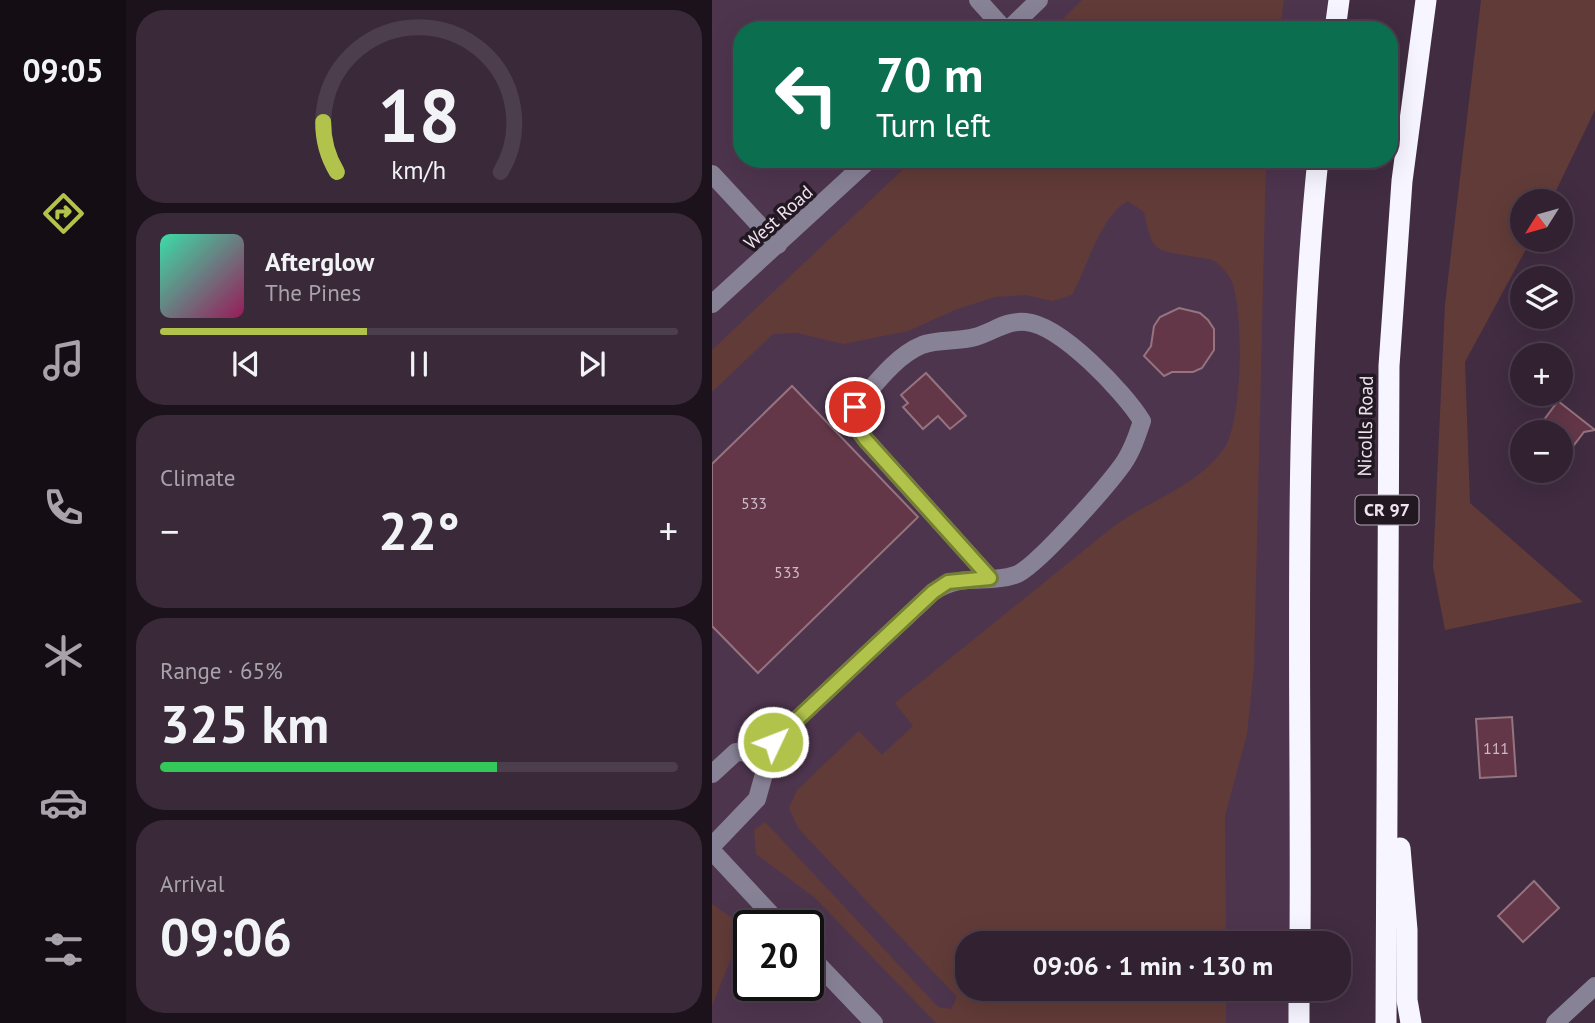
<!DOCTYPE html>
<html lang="en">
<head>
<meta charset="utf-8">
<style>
	body { margin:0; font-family:"PT Sans",sans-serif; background:#392939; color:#f1f3f6; height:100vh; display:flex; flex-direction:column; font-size:26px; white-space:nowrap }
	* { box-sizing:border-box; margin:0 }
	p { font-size:23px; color:#a8a3ab }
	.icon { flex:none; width:38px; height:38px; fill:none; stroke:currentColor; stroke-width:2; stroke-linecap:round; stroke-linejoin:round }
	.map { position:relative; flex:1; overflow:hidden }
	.panel { display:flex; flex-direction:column; gap:10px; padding:10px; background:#1b121b; width:586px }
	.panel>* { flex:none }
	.banner { position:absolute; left:21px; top:21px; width:665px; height:147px; border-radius:28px; box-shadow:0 7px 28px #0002,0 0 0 2px #4c3e4d; background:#0b6e4f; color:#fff; overflow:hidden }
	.needle { width:46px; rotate:233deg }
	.tools { position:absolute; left:798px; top:189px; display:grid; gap:14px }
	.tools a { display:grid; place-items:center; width:63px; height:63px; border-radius:50%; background:#312131; box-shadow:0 7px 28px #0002,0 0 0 2px #4c3e4d; font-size:35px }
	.speed { position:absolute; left:21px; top:910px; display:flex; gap:14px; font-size:35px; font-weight:700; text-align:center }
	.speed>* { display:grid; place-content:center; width:91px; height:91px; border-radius:50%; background:#312131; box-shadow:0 7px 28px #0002,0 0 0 2px #4c3e4d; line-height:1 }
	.speed .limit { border:4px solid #111; border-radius:10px; background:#fff; color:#111 }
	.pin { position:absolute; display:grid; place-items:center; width:60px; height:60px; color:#fff; margin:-30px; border:4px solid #fff; border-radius:50%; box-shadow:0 2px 7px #0007 }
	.me { position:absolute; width:77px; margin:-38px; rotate:47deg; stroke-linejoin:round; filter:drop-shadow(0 0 5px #0008) }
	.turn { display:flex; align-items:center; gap:24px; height:147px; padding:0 28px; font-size:32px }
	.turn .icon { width:91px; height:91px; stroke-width:2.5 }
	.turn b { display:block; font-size:49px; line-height:60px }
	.big { font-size:52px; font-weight:800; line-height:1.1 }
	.panel .tile { flex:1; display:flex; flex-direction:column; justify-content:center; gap:10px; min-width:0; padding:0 24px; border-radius:28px; background:#392939 }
	.panel .dial { align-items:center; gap:0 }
	.dial svg { height:182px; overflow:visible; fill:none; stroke:#4c3e4d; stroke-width:7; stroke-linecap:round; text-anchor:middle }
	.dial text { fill:#f1f3f6; stroke:none }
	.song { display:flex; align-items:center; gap:21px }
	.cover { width:84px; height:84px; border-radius:10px; background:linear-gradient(135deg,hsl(160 70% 55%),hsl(330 70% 35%)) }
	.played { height:7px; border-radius:4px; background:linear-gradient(90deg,#b2c34c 40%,#4c3e4d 40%) }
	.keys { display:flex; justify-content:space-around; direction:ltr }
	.heat { display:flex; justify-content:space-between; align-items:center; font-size:38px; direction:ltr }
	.charge { height:10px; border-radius:5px; background:linear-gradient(90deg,#34c759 65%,#4c3e4d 0) }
	.trip { position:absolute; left:243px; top:931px; width:396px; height:70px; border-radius:28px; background:#312131; box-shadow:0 7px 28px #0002,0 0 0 2px #4c3e4d; font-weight:800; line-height:70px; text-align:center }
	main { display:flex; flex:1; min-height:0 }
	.tab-bar { display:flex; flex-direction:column; width:126px; justify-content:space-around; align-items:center; background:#140d14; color:#a8a3ab }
	.tab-bar .icon { width:49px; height:49px }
	.tab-bar .current { color:#b2c34c }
	.tab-bar b { font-size:32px; color:#f1f3f6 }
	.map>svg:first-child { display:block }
	.built { fill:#4e354e; fill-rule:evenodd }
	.green { fill:#613b37 }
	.building { fill:#633748; stroke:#95737f; stroke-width:2 }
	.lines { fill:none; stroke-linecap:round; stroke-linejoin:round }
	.minor { stroke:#878296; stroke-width:18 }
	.highway { stroke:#f7f5ff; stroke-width:21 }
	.route-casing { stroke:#747f31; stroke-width:18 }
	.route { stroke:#b2c34c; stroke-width:12 }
	.labels { text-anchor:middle; stroke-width:7; stroke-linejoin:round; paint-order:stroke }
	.number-label { font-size:16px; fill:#cdb8c6 }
	.shield { fill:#221822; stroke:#b2a6b2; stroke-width:2 }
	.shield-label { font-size:18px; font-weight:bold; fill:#f0e3f0 }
	.street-label { font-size:19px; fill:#f0e3f0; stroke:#221822 }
</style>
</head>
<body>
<main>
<nav class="tab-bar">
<b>09:05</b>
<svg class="icon current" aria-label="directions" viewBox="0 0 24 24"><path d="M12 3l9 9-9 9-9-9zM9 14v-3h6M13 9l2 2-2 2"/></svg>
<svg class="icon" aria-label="music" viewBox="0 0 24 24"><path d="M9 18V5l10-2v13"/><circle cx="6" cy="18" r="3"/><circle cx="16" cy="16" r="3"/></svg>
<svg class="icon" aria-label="phone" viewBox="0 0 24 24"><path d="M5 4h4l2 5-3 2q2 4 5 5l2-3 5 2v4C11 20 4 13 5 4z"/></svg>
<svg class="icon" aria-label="climate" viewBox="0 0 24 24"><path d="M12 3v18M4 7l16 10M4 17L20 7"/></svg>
<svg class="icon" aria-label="car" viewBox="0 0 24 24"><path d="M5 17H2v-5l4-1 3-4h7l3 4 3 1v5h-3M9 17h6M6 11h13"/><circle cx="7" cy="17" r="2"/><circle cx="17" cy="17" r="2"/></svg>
<svg class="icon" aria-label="filters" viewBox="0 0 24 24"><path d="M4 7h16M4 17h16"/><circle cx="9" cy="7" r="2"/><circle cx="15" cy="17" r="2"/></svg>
</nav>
<section class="panel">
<div class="tile dial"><svg viewBox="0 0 100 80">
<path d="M14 69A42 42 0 1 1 86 69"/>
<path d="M14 69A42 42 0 0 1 8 47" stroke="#b2c34c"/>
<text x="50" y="56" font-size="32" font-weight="700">18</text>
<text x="50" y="72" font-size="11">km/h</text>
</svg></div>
<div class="tile">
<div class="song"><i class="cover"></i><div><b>Afterglow</b><p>The Pines</p></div></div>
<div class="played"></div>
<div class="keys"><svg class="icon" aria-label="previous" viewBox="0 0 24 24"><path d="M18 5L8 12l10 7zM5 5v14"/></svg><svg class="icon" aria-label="pause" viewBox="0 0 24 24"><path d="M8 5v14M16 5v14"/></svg><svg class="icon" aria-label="next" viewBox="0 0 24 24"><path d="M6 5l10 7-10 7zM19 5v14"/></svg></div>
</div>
<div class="tile"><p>Climate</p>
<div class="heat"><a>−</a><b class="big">22°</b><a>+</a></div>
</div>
<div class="tile"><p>Range · 65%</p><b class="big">325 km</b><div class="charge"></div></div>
<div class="tile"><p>Arrival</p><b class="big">09:06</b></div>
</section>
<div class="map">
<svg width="883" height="1023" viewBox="0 0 883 1023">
	<rect width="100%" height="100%" fill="#412c41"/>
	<path class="built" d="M0,0H627L623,30H30V159H606L588,943H256V989H587V1023H0ZM37,926H96V985H37Z"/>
	<g class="green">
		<path d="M370,0H572L568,30H340Z"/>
		<path d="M769,0H883V110L839,201H810V240H819L753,362L758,503L871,602L733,630L721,567L733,304Z"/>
		<path d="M202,159H554L542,667L535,734L513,816L514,943H256V989H514V1023H224L102,897L44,854L42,830L53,822L226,1007L239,1009L245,997L86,828L77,808L85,790L147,731L170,755L201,726L183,703L402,526C437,501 485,486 511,450C531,424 532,313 520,282C518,276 509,266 504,262C499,258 490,258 483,257C443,249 441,255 432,212L416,201C388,216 375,268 360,295L340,301L314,295L283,297L243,310L196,331L131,344L85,333L61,334L0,392V350Z"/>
		<path d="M0,904L19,917L26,941L0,1006Z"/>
	</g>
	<g class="building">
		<path d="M467,308L488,313L496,320L502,329V350L490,368L481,372H460L452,376L432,356L439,346L442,326L448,317Z"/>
		<path d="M214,373L254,416L238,429L226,416L211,429L191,407L196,403L189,395Z"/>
		<path d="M80,386L206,517L46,673L0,626V464Z"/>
		<path d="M846,401L883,430L872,432L849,462V432H823Z"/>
		<path d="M800,717L804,776L768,778L764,719Z"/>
		<path d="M822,881L847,908L811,942L786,916Z"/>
	</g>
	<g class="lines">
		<g class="minor">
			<path d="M266,0L293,30"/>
			<path d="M296,30L327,0"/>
			<path d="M0,174L66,245"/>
			<path d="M0,304L158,159"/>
			<path d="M0,774L24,752L57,753"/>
			<path d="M0,846L45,799L61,742L221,592C250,572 273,585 303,575C323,569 396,485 411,464C420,451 425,436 430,421C412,392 349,325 314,322C294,320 281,332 263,337C246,342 226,339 210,345C183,356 162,386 143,407C140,420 146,430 154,440L278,578"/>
			<path d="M0,851L70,926"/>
			<path d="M96,954L162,1023"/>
			<path d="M843,1023L883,986"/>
		</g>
		<g class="highway">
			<path d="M623,30L627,0"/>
			<path d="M688,848L695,930V1000L699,1023"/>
			<path d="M588,943C590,682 579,419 606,159"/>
			<path d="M587,1023V989"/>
			<path d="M674,1023L677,366L690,181L714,0"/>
		</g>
	</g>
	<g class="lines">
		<g class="route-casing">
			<path id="route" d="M61,742L221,592L236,582L278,578L154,440C146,430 140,420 143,407"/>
		</g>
		<use href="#route" class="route"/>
	</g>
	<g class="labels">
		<g class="number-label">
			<text x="42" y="509">533</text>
			<text x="75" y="578">533</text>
			<text x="784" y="754">111</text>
		</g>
		<rect class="shield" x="643.5" y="495.5" width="63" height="29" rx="5"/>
		<g class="shield-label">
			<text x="675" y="516">CR 97</text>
		</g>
		<g class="street-label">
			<text transform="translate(66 217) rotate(-42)" y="7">West Road</text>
			<text transform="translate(653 426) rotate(-89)" y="7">Nicolls Road</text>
		</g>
	</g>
</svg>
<div class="tools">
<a><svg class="needle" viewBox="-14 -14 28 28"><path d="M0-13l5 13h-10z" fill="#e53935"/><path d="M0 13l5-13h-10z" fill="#a8a3ab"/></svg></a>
<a><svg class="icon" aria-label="layers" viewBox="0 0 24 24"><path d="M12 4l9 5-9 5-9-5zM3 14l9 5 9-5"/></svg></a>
<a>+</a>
<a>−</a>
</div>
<div class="speed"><div class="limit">20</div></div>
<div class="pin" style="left:143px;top:407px;background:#d93025"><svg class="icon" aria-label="arrive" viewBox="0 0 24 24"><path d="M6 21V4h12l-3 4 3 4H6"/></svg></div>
<svg class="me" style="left:61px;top:742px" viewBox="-20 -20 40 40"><circle r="17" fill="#b2c34c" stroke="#fff" stroke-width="3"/><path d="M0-11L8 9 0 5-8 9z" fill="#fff"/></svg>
<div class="trip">09:06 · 1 min · 130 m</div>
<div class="banner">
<div class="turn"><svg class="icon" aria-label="left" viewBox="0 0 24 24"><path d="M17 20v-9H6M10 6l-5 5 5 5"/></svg><div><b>70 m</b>Turn left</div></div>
</div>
</div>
</main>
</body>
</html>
